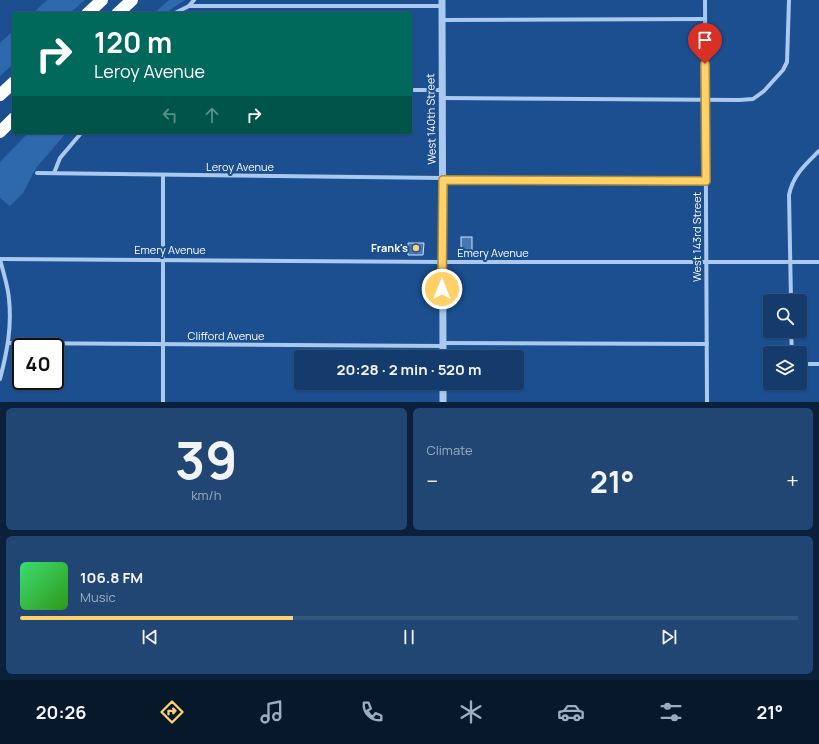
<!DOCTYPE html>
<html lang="en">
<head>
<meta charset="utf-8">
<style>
	body { margin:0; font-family:Manrope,sans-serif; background:#214673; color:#f1f3f6; height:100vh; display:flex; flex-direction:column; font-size:15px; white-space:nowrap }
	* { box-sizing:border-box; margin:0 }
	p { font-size:13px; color:#9dadc1 }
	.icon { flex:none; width:22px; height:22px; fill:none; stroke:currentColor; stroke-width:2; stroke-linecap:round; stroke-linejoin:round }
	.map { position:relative; height:402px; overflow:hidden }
	.drawer { display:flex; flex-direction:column; gap:6px; padding:6px; background:#0b203b; flex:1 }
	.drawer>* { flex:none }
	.top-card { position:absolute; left:12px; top:12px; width:400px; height:122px; border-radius:4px; box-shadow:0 1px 3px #0004,0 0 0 1px #33557e; background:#00695c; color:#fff; overflow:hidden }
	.buttons { position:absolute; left:763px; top:294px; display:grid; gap:8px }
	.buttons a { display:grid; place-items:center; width:44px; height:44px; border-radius:4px; background:#143b6b; box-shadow:0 1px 3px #0004,0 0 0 1px #33557e; font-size:20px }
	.speed { position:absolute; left:12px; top:338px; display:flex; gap:8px; font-size:20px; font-weight:700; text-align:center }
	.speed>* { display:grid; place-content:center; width:52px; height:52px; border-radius:50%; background:#143b6b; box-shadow:0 1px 3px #0004,0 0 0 1px #33557e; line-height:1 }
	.speed .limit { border:2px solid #111; border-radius:6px; background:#fff; color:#111 }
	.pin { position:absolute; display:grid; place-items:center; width:34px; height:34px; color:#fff; margin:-41px -17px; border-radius:50% 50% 50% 0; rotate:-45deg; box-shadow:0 0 4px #0007 }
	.pin .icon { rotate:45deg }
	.me { position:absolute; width:44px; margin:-22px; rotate:0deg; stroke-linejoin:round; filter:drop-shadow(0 0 3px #0008) }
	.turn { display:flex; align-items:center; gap:14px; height:84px; padding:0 16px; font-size:18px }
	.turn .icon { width:52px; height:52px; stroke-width:2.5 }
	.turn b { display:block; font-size:28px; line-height:34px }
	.lanes { display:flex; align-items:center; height:38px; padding:0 16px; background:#0003; justify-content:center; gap:20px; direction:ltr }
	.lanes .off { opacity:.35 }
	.big { font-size:30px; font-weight:700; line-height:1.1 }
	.drawer .tile { flex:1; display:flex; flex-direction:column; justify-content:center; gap:6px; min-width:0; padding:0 14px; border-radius:6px; background:#214673 }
	.drawer .dial { align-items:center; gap:0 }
	.dial b { font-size:52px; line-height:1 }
	.song { display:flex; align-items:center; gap:12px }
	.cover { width:48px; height:48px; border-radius:6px; background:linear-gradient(135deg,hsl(140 70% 55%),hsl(110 70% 35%)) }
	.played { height:4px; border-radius:2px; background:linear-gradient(90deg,#ffd166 35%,#33557e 35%) }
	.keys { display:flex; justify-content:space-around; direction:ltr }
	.heat { display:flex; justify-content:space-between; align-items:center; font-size:22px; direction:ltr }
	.drawer .tiles { flex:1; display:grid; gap:6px; grid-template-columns:1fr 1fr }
	.tile:last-child { grid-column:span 2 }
	.trip { position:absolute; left:294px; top:350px; width:230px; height:40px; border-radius:4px; background:#143b6b; box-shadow:0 1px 3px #0004,0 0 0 1px #33557e; font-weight:700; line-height:40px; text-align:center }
	.tab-bar { display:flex; height:64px; justify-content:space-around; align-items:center; background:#08182b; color:#9dadc1 }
	.tab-bar .icon { width:28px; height:28px }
	.tab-bar .current { color:#ffd166 }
	.tab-bar b { font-size:18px; color:#f1f3f6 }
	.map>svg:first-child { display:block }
	.green { fill:#2e69ad }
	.building { fill:#4478b7; stroke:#cfe3fa }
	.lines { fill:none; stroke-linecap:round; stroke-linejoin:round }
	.minor { stroke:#a9c9ee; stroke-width:4 }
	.tertiary { stroke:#a9c9ee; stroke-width:7 }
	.motorway { stroke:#fff; stroke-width:12 }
	.route-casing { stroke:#a68842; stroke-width:10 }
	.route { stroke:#ffd166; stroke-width:7 }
	.poi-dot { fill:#ffd166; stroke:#1b4f8f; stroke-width:1.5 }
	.labels { text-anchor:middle; stroke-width:4; stroke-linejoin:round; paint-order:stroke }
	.street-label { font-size:11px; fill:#fff; stroke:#1b4f8f }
	.poi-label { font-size:11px; font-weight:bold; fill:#fff; stroke:#1b4f8f; text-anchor:end }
</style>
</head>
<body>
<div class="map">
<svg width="819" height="402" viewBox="0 0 819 402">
	<rect width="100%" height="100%" fill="#1b4f8f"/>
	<g class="green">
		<path d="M47,0H85L69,14H32Z"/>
		<path d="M169,0H185L164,14H153Z"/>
		<path d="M14,30V63L0,76V43Z"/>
		<path d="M29,132H67L36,168L23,193L10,206L0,198V162Z"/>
	</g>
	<g class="building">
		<rect x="461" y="237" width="11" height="18"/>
		<path d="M408,243H424L423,255H408Z"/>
	</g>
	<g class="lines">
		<g class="minor">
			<path d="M705,0L707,402"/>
			<path d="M189,6H442"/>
			<path d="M173,14L189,6L194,0"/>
			<path d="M442,20L705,19"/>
			<path d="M410,90H441"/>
			<path d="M442,98L739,100L753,99L764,91L783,70L787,62L789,0"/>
			<path d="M37,173L443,178"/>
			<path d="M54,173L60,158L82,132"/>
			<path d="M163,175V402"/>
			<path d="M443,181H706"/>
			<path d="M0,259L442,262H819"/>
			<path d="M791,301L789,195C793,175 805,165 819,151"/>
			<path d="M791,331L792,353"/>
			<path d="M9,343L443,346"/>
			<path d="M443,343L707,344"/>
			<path d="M800,364H819"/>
			<path d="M0,379C7,352 12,327 9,299C8,286 3,272 0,259"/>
		</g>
		<g class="tertiary">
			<path d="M442,0L443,357"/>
			<path d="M443,383V402"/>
		</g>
		<g class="motorway">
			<path d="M87,14L102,0"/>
			<path d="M117,14L132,0"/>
			<path d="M0,95L14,82"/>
			<path d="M0,132L14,118"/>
		</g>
	</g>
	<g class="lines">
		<g class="route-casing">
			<path id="route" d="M442,289L443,180L706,181L705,64"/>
		</g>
		<use href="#route" class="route"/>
	</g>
	<circle class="poi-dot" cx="416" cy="248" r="4"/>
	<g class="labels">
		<g class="street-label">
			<text transform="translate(431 119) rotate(-91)" y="4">West 140th Street</text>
			<text x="240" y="171">Leroy Avenue</text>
			<text transform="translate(697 237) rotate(-90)" y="4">West 143rd Street</text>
			<text x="170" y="254">Emery Avenue</text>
			<text x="493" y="257">Emery Avenue</text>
			<text x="226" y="340">Clifford Avenue</text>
		</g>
		<g class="poi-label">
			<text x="408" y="252">Frank's</text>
		</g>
	</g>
</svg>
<div class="buttons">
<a><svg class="icon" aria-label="search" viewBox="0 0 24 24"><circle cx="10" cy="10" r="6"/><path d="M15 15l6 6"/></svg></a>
<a><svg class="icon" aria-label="layers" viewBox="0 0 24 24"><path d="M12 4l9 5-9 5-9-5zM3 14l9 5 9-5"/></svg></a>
</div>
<div class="speed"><div class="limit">40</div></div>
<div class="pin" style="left:705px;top:64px;background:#d93025"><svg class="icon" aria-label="arrive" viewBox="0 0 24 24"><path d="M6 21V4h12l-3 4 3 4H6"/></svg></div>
<svg class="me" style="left:442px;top:289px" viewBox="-20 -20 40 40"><circle r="17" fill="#ffd166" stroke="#fff" stroke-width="3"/><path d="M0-11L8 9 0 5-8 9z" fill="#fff"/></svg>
<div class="trip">20:28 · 2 min · 520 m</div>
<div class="top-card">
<div class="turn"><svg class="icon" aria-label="right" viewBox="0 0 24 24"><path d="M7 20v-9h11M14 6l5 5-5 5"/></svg><div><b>120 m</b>Leroy Avenue</div></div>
<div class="lanes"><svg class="icon off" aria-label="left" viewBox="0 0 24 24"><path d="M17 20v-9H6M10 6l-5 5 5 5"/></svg><svg class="icon off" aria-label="ahead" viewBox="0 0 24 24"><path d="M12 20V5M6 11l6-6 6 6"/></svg><svg class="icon" aria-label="right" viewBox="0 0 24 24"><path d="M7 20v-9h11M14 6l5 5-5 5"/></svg></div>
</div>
</div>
<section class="drawer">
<div class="tiles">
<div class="tile dial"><b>39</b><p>km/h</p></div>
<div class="tile"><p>Climate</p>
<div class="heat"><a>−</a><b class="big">21°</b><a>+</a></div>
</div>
<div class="tile">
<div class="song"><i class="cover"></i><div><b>106.8 FM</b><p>Music</p></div></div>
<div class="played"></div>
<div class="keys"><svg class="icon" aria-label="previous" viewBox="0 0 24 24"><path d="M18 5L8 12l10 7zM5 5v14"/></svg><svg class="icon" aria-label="pause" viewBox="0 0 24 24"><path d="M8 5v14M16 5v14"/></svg><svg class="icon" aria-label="next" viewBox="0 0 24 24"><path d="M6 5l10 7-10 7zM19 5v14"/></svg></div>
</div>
</div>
</section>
<nav class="tab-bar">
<b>20:26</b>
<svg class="icon current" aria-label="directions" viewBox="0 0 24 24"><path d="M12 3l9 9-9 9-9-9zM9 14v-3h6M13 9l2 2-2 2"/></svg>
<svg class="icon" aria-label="music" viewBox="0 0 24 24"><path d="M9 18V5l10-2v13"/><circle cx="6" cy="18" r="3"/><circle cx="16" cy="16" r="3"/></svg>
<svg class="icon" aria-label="phone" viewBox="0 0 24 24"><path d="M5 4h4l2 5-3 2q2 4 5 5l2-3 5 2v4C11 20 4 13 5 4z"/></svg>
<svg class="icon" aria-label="climate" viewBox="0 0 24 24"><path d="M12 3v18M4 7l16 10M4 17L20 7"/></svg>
<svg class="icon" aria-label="car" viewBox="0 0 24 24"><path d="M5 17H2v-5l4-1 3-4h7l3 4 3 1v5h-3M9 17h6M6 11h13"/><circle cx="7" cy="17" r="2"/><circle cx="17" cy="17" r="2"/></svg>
<svg class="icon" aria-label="filters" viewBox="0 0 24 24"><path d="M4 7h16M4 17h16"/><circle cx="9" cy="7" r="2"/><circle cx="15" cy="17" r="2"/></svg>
<b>21°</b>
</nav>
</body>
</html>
